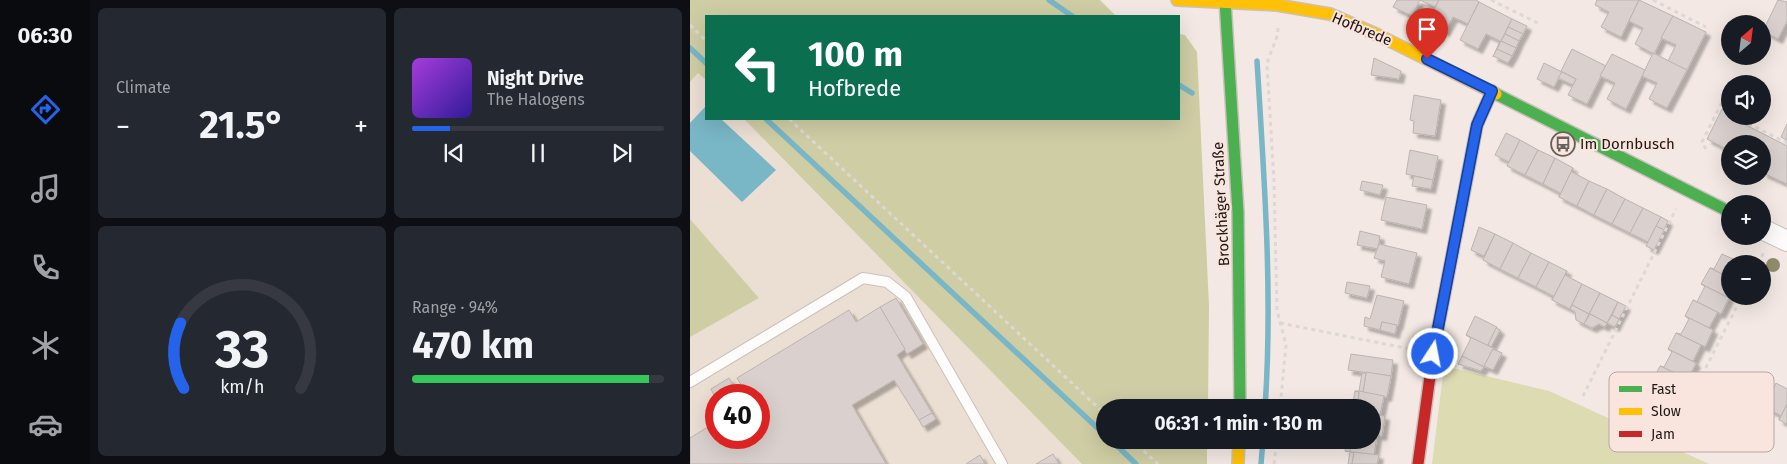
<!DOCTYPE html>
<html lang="en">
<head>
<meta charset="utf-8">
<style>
	body { margin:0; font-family:"Fira Sans",sans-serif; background:#242831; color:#f1f3f6; height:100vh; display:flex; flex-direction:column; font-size:19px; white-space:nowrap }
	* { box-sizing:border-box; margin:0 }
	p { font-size:16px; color:#9ea1a6 }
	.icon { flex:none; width:28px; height:28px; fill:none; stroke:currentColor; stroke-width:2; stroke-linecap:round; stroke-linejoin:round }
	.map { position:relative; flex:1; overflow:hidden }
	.sheet { display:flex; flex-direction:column; gap:8px; padding:8px; background:#0d0f14; width:600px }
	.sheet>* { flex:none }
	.guide { position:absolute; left:15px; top:15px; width:475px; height:105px; border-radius:0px; box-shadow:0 5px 20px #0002; background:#0b6e4f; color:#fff; overflow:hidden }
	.needle { width:32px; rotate:28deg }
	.fabs { position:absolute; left:1031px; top:15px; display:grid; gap:10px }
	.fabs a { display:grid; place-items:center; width:50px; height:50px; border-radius:50%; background:#171b24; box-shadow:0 5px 20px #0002; font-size:25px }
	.speed { position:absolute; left:15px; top:384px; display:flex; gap:10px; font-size:25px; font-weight:700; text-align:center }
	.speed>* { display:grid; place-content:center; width:65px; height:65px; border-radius:50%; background:#171b24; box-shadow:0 5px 20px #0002; line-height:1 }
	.speed .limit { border:8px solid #d22; background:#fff; color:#111 }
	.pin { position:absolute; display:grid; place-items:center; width:42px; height:42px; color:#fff; margin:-51px -21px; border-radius:50% 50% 50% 0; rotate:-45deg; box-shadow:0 0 5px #0007 }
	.pin .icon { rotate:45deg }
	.me { position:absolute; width:55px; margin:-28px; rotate:11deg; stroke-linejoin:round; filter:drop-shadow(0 0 4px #0008) }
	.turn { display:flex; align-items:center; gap:18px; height:105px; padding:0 20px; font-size:22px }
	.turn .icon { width:65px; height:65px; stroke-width:2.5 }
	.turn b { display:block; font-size:35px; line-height:42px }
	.big { font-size:38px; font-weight:700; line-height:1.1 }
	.sheet .widget { flex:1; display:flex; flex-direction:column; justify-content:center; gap:8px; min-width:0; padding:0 18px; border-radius:8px; background:#242831 }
	.sheet .dial { align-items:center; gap:0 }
	.dial svg { height:130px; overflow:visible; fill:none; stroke:#363941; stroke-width:7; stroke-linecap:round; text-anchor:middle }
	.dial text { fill:#f1f3f6; stroke:none }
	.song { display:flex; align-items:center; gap:15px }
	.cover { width:60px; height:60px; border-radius:8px; background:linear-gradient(135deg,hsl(280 70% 55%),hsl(250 70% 35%)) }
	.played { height:5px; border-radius:2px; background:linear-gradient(90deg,#2563eb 15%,#363941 15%) }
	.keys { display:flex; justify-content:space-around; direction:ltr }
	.heat { display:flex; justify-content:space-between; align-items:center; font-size:28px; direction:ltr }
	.charge { height:8px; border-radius:4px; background:linear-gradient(90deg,#34c759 94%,#363941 0) }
	.sheet .tiles { flex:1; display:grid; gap:8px; grid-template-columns:repeat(2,1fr) }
	.trip { position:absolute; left:406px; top:399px; width:285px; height:50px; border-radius:25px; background:#171b24; box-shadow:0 5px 20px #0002; font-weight:700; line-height:50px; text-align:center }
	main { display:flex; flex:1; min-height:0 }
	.tab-bar { display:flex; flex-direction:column; width:90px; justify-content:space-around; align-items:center; background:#090b0e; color:#9ea1a6 }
	.tab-bar .icon { width:35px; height:35px }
	.tab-bar .on { color:#2563eb }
	.tab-bar b { font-size:22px; color:#f1f3f6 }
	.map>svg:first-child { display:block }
	.industrial { fill:#ebded2; fill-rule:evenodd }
	.green { fill:#dcdbb2 }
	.forest { fill:#cfcda4 }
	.water { fill:#79b6c6 }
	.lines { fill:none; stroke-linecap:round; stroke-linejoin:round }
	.stream { stroke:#79b6c6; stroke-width:5.5 }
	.building { fill:#dad1ce; stroke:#bcb4b0; filter:url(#shadow) }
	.lane-casing { stroke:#cac1bd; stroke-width:12 }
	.street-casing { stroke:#cac1bd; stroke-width:22 }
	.fast-casing { stroke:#cac1bd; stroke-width:14 }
	.slow-casing { stroke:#cac1bd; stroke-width:14 }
	.jam-casing { stroke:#cac1bd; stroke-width:14 }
	.path { stroke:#dbd8d7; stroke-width:3; stroke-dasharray:4 4; stroke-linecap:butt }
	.lane { stroke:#fdfcfb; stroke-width:10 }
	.street { stroke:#fdfcfb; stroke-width:20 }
	.fast { stroke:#4caf50; stroke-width:11 }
	.slow { stroke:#ffc107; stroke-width:11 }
	.jam { stroke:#c62828; stroke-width:11 }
	.tree { fill:#908d6d }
	.route-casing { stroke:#184099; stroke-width:12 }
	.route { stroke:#2563eb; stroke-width:9 }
	.labels { text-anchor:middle; stroke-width:4; stroke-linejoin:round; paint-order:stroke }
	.street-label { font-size:15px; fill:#1d1614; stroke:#f9e5dd }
	.poi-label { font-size:15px; fill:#1d1614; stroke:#f9e5dd; text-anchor:start }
	.key { fill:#f9e5dd; stroke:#b7a7a1; stroke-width:1 }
	.key-label { font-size:14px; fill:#1d1614 }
</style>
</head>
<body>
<main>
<nav class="tab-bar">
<b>06:30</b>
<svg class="icon on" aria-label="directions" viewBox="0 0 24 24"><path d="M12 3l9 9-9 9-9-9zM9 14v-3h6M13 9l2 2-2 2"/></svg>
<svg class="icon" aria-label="music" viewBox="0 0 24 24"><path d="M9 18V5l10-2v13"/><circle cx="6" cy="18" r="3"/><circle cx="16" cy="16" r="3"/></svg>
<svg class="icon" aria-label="phone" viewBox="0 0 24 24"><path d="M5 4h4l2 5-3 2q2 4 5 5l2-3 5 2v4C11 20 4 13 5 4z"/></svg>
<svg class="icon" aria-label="climate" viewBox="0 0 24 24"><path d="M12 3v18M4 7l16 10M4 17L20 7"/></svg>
<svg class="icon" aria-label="car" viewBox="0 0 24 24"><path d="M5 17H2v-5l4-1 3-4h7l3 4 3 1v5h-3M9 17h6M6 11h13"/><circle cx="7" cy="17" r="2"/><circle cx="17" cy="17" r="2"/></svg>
</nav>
<section class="sheet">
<div class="tiles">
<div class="widget"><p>Climate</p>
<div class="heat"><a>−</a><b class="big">21.5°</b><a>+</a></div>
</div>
<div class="widget">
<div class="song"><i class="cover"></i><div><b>Night Drive</b><p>The Halogens</p></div></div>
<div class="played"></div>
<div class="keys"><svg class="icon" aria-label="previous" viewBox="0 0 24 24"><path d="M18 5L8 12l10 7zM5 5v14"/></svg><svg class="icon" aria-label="pause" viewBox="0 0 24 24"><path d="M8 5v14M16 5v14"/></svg><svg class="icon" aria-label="next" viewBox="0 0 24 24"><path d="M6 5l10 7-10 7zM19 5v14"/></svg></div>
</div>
<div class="widget dial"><svg viewBox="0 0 100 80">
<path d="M14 69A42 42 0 1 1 86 69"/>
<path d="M14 69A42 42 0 0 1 12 29" stroke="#2563eb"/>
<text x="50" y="56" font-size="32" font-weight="700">33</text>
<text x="50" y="72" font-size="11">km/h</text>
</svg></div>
<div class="widget"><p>Range · 94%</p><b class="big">470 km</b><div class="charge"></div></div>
</div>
</section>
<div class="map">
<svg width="1097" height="464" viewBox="0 0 1097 464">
	<defs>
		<filter id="shadow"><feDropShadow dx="4.5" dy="4.5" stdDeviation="1" flood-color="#0004"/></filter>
	</defs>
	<rect width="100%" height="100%" fill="#f3e8e3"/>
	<path class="industrial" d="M8,72L16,80V119H54L392,464H0V337L69,298L0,219V82ZM26,395H69V438H26Z"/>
	<path class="green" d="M754,366L859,391L1019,464H742Z"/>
	<g class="forest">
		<path d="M0,0H410L426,16H16V80L8,73L0,82Z"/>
		<path d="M489,34L495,35L507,52L519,306L518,407L415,408V440H517V464H392L54,119H489Z"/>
		<path d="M0,219L69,298L0,337Z"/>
	</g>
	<path class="water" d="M15,107L16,119H31L86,170L52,202L0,151V123Z"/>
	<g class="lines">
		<g class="stream">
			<path d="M359,0L382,16"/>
			<path d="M0,48L16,63"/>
			<path d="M567,61C574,176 583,293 575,408"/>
			<path d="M489,85L502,93"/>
			<path d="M76,119L415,435"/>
			<path d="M421,440L446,464"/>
			<path d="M571,464L573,440"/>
		</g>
	</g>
	<g class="building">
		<path d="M707,0H730L722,16L703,7Z"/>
		<path d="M730,0H749L745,7Z"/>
		<path d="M749,0H786L789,2L778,24L763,17L755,32L737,23Z"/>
		<path d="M907,0H949L931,37L911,27L919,12L905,5Z"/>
		<path d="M949,0L983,16L964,54L945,44L953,28L939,21Z"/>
		<path d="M1088,0L1097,2V21L1088,39L1073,31Z"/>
		<path d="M789,2L822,19L803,57L810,41L796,34L788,49L770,40Z"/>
		<path d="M983,16L1016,32L997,70L978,61L986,45L971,38Z"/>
		<path d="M822,19L837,26L833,34L818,27Z"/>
		<path d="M818,27L833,34L829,41L815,34Z"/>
		<path d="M815,34L829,41L826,48L811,41Z"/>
		<path d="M811,41L826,48L822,56L807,49Z"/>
		<path d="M807,49L822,56L818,63L803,56Z"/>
		<path d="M882,49L916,66L897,104L878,95L886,79L871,71Z"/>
		<path d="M963,53L997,70L977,108L959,99L967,83L952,76Z"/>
		<path d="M922,54L955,70L936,109L917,99L925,83L910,76Z"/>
		<path d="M684,58L711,71L709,79L681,75Z"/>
		<path d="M854,63L872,72L864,87L847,79Z"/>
		<path d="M872,72L886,79L883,85L868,78Z"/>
		<path d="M724,95L751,100L745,136L723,133L724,121L720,120Z"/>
		<path d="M1032,109L1040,113V116H1047L1056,121L1054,124L1097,146V184L1073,173L1072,144H1040V151L1017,139Z"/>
		<path d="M1097,124V140L1091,137Z"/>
		<path d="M816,133L830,140L819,162L805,155Z"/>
		<path d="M830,140L848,150L835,175L817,166Z"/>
		<path d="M720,150L748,156L743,180L716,174Z"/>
		<path d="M848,150L865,158L853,184L835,175Z"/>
		<path d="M865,158L883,168L869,197L870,193L853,184Z"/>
		<path d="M883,168L882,172L899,181L887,206L869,197Z"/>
		<path d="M724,176L743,180L741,189L722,186Z"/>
		<path d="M672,181L693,185L690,195L670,190Z"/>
		<path d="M899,181L917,189L904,215L887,206Z"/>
		<path d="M917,189L935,199L922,224L904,215Z"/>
		<path d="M696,197L737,205L732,229L691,220Z"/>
		<path d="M935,199L953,208L940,233L922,224Z"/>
		<path d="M953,208L971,217L958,242L940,233Z"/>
		<path d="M971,217L978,221L974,230L966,226Z"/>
		<path d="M966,226L974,230L964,250L956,246Z"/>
		<path d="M789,227L805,234L794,256L781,250Z"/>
		<path d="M670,231L690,236L688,249L667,245Z"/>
		<path d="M805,234L823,243L810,269L793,260Z"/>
		<path d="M823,243L841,253L828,278L810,269Z"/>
		<path d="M689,244L727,253L719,284L691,277L695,261L684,258Z"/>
		<path d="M841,253L859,262L846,287L828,278Z"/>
		<path d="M1032,254L1054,264H1040V278L1020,268L1024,269Z"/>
		<path d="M859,262L877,271L862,300L863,296L846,287Z"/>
		<path d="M1020,268L1040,278V287L1036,296L1039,298L1011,284Z"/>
		<path d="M877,271L875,275L892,284L880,309L862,300Z"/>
		<path d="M657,282L680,286L677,298L655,293Z"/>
		<path d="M892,284L910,293L897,318L899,314L882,305L880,309Z"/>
		<path d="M1011,284L1039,298L1031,314L1003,300L1007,302L1015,286Z"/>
		<path d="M910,293L928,302L917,323L900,314L897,318Z"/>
		<path d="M687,295L714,301L708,326L692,322L690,330L674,326L675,317L680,319Z"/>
		<path d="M206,298L233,344L217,354L190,307Z"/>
		<path d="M1003,300L1031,314L1027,313L1019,328L1023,330L995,316Z"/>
		<path d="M928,302L936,306L929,319L922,315Z"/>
		<path d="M882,305L899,314L894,324L886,320L885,312L880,309Z"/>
		<path d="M190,307L215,349L207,355L242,413L229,420L204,380L162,405L196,464H0V438L26,422V438H69V395H57L47,378L159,310L166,322Z"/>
		<path d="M900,314L917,323L915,327L909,324L902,328L894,324Z"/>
		<path d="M922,315L929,319L925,327L917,323Z"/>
		<path d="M785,316L807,327L798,345L807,350L776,335Z"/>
		<path d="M995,316L1023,330L1015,347L986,333L991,334L999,319Z"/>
		<path d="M692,322L707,325L705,334L690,330Z"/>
		<path d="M806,328L810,330L801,347L798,345Z"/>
		<path d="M986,333L1015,347L1011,345L1003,361L1006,363L978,349Z"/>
		<path d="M776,335L807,350L803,349L794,367L772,356L781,338Z"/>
		<path d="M803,349L812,353L803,370L794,366Z"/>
		<path d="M978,349L1006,363L998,379L970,366L974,367L982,352Z"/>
		<path d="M661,354L703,360L701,376L658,370Z"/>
		<path d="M772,356L794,367L791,371L768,364Z"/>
		<path d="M970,366L998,379L994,378L986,393L990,396L962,382Z"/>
		<path d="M676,372L701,376L697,397L673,393Z"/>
		<path d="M672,373H676L673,392L669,391Z"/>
		<path d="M39,378L49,395H26V399L21,389Z"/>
		<path d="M1086,383L1097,389V404L1089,420L1090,415L1075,408Z"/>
		<path d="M665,391H669L694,396L690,415L682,414V408H667L669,392Z"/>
		<path d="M665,391L669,392L667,408H662Z"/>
		<path d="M1097,404V424L1089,420Z"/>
		<path d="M242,413L246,419L233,427L229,420Z"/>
		<path d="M682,414L695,416L692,436L682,434Z"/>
		<path d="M682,434L687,435L684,455L655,451H660L662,440H682Z"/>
		<path d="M657,440H662L660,451H655Z"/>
		<path d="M660,452L664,453L662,464H658Z"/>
		<path d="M664,452L689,455L687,464H662Z"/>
		<path d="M363,454L369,464H346Z"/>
		<path d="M290,455L295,464H276Z"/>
	</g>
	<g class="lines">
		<g class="lane-casing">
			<path id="lane" d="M0,382L173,278L197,282L216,297L312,464"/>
		</g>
		<g class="street-casing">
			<path id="street" d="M1072,229L1097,241"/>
		</g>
		<g class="fast-casing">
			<g id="fast">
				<path d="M535,0L548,212L550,408"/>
				<path d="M806,94L1040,212"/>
				<path d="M771,209L787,125L802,91"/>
			</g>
		</g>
		<g class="slow-casing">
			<g id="slow">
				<path d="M487,0L587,5L640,14L688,35L806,94"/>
				<path d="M548,464L549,440"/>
			</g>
		</g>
		<g class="jam-casing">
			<path id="jam" d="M728,464L743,354L771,209"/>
		</g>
		<g class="path">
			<path d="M801,0L850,24"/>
			<path d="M963,0L1016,27"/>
			<path d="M0,25L16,41"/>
			<path d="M588,28C588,40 579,53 577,65L584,181L587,310L596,345L590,408"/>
			<path d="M1055,116L1059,124L1097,143"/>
			<path d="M99,119L415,414"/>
			<path d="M1016,149L1012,142L1031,104L1040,109"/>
			<path d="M1068,264L1075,250"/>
			<path d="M590,323L720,349"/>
			<path d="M893,396L986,209"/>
			<path d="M442,440L468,464"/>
			<path d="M1026,442L988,423L1052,296"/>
			<path d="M584,464L587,440"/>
		</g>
		<use href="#lane" class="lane"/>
		<use href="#street" class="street"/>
		<use href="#fast" class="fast"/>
		<use href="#slow" class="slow"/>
		<use href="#jam" class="jam"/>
	</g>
	<circle class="tree" cx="1083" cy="265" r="7"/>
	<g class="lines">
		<g class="route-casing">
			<path id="route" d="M737,59L802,91L787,125L743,354"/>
		</g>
		<use href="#route" class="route"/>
	</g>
	<defs>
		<g id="bus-ring" transform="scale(1.25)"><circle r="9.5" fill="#f9e5dd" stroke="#68605c" stroke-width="1.5"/><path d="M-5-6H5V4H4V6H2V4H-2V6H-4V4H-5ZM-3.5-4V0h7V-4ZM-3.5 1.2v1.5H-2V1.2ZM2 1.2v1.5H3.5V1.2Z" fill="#68605c"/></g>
	</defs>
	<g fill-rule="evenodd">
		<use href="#bus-ring" x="873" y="144"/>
	</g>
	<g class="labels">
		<g class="street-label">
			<text transform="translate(672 29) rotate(23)" y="5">Hofbrede</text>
			<text transform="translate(531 204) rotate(-93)" y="5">Brockhäger Straße</text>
		</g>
		<g class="poi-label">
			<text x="890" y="149">Im Dornbusch</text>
		</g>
	</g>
	<rect x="919" y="372" width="165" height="80" rx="8" class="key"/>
	<rect x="929" y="386" width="23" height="6" fill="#4caf50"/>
	<rect x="929" y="408" width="23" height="7" fill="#ffc107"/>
	<rect x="929" y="431" width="23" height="6" fill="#c62828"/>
	<g class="key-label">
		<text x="961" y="394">Fast</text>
		<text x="961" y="416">Slow</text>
		<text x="961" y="439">Jam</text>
	</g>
</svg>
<div class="fabs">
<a><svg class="needle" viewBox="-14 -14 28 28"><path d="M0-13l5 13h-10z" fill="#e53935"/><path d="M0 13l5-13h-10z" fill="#9ea1a6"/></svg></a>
<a><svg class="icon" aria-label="sound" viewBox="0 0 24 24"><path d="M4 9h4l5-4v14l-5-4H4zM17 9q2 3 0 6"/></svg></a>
<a><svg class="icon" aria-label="layers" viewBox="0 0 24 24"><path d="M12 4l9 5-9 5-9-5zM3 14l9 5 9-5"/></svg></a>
<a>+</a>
<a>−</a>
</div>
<div class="speed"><div class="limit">40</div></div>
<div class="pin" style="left:737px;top:59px;background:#d93025"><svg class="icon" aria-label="arrive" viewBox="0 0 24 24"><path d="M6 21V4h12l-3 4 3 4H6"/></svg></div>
<svg class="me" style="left:743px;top:354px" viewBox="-20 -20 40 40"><circle r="17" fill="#2563eb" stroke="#fff" stroke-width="3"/><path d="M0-11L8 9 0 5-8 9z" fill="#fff"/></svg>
<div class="trip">06:31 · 1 min · 130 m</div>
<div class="guide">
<div class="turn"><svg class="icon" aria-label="left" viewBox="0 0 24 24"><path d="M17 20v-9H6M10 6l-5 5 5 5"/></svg><div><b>100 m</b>Hofbrede</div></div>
</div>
</div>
</main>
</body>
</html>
